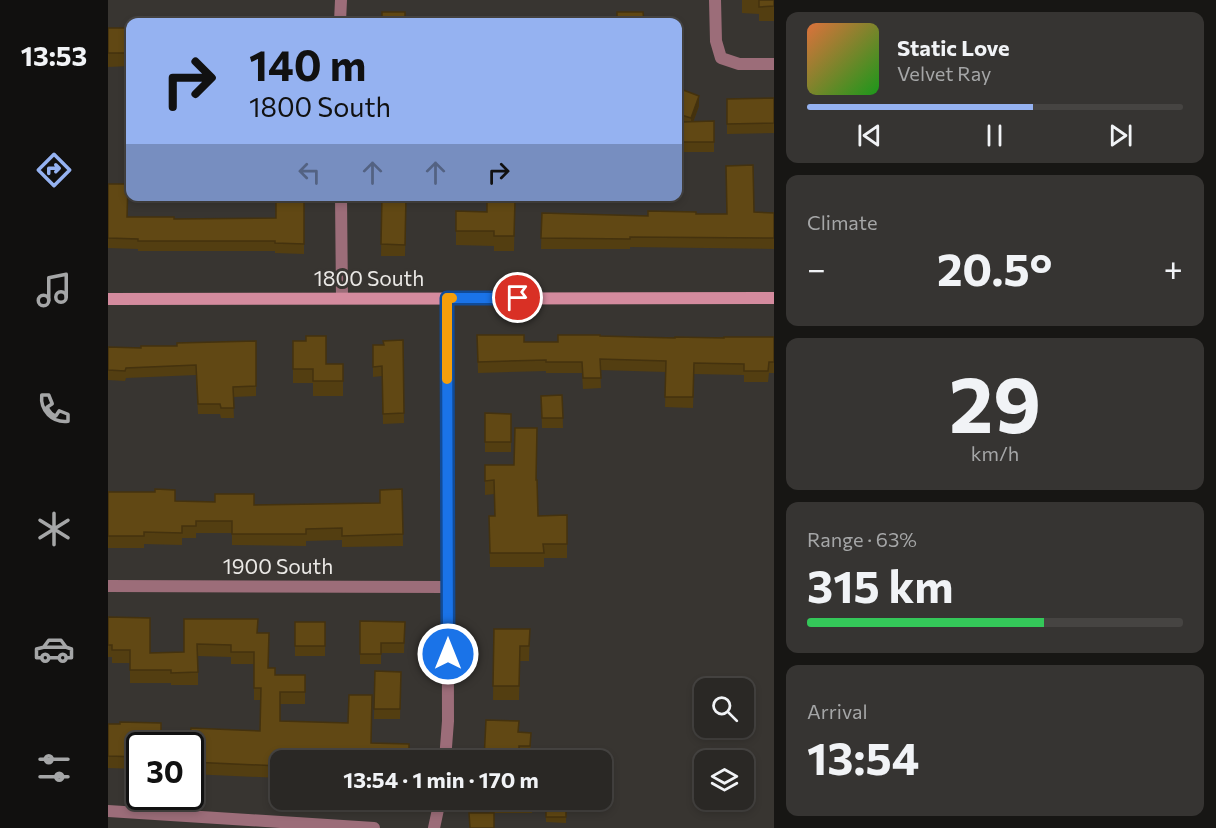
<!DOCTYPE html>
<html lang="en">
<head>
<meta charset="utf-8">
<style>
	body { margin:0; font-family:Commissioner,sans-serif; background:#363432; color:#f1f3f6; height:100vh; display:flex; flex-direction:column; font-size:22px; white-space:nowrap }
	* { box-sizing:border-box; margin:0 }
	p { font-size:20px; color:#a5a6a7 }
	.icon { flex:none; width:33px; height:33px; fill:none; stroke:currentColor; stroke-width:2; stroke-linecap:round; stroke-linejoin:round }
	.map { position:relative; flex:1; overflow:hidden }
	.sheet { display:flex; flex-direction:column; gap:12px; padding:12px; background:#171614; width:442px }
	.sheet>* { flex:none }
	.hud { position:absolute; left:18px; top:18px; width:556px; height:183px; border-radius:12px; box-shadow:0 3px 9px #0003,0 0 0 2px #464442; background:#95b2f1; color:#111; overflow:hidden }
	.buttons { position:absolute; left:586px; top:678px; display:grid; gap:12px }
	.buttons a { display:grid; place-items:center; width:60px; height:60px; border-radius:12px; background:#2a2825; box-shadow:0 3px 9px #0003,0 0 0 2px #464442; font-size:30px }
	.speed { position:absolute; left:18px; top:732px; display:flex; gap:12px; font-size:30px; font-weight:700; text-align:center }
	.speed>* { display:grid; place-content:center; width:78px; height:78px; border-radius:50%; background:#2a2825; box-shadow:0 3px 9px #0003,0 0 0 2px #464442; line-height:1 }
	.speed .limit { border:3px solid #111; border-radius:9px; background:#fff; color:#111 }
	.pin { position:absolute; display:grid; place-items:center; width:51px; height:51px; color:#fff; margin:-26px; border:3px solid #fff; border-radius:50%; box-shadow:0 2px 6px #0007 }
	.me { position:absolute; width:66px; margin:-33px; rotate:0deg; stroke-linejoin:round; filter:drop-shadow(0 0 4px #0008) }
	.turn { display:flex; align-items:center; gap:21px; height:126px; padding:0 24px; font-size:27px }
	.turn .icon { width:78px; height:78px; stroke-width:2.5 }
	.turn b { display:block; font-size:42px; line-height:51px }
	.lanes { display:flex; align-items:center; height:57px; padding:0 24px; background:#0003; justify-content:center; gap:30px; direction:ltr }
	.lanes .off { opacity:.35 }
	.big { font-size:45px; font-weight:700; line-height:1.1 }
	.sheet .tile { flex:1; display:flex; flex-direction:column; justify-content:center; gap:9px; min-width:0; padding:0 21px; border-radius:12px; background:#363432 }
	.sheet .dial { align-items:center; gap:0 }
	.dial b { font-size:78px; line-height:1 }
	.song { display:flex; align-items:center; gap:18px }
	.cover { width:72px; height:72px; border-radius:9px; background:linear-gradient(135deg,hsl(20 70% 55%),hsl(120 70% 35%)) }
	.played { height:6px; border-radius:3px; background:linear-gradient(90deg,#95b2f1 60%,#464442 60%) }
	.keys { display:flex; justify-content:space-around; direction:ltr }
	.heat { display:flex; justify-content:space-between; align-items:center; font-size:33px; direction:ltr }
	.charge { height:9px; border-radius:4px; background:linear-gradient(90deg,#34c759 63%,#464442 0) }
	.trip { position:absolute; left:162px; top:750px; width:342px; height:60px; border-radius:12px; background:#2a2825; box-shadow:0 3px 9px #0003,0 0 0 2px #464442; font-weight:700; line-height:60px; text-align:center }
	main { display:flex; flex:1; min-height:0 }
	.tabs { display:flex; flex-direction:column; width:108px; justify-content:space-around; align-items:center; background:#11100f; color:#a5a6a7 }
	.tabs .icon { width:42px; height:42px }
	.tabs .current { color:#95b2f1 }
	.tabs b { font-size:27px; color:#f1f3f6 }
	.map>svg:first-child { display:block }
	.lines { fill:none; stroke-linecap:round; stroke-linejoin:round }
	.street { stroke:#9c6d79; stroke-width:12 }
	.secondary { stroke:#d48b9e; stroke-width:12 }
	.wall { fill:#533e11 }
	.shaded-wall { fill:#44320e }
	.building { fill:#614814; stroke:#44320e; stroke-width:1.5 }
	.route-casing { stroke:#114b97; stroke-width:15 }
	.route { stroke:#1a73e8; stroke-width:10 }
	.slow { stroke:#f59e0b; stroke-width:10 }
	.labels { text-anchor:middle; stroke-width:6; stroke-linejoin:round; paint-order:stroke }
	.street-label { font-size:21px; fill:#eae8e5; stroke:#383531 }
</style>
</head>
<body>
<main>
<nav class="tabs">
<b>13:53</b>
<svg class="icon current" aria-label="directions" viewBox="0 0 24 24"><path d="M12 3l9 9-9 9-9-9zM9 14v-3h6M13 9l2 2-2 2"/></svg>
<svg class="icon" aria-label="music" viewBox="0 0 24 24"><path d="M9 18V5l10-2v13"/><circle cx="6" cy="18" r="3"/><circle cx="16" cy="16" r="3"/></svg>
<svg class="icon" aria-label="phone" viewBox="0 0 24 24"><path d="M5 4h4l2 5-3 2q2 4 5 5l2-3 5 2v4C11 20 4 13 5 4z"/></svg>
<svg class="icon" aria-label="climate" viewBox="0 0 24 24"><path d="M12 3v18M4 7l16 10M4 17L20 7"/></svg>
<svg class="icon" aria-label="car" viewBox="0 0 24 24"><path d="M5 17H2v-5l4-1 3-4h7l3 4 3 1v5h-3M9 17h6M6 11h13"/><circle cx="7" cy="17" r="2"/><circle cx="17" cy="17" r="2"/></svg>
<svg class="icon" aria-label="filters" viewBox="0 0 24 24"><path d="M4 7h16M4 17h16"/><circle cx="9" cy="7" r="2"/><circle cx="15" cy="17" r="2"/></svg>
</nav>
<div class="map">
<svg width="666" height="828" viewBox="0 0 666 828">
	<rect width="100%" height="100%" fill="#383531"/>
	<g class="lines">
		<g class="street">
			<path d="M607,0L608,41L613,58L631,64H666"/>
			<path d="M232,22L233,0"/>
			<path d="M233,196L234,298"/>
			<path d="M0,586L340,587"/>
			<path d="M337,760L340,721L339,298"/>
			<path d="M0,811L266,828"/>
			<path d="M326,828L332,800"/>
		</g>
		<path class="secondary" d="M0,299L666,298"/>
	</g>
	<g class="wall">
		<path d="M634,0H666V21H651V14L634,13Z"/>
		<path d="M0,28H22V66L0,67Z"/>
		<path d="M570,88L591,106L585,122L606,121V152H574V125L570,124Z"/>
		<path d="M666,98V133L619,134V99Z"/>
		<path d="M0,184L19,217L66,219L168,218L196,199V254L167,253V251H30V249L0,248Z"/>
		<path d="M274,196H312V198L298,199L297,256H273Z"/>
		<path d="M407,200L406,251H386V246L348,245V211L379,212Z"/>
		<path d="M646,212L666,213V249L522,247V249H433L434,213L540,216L619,214Z"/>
		<path d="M369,335L416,342H450L492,336L567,338L666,337V373H661L660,382H636V375L586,374L585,408L557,407L558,372L492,370L493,388L475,389L474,373H438V371L370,373Z"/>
		<path d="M295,340L296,423L275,424L274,376L265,377V345H276Z"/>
		<path d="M148,341V396L125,397L126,418H113L112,414H90L88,375L18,378L17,381L0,380V347L33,348Z"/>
		<path d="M185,341L218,364H235V396H205V383H185Z"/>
		<path d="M454,395L455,428H434L433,396Z"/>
		<path d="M377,413L403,414V452H377Z"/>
		<path d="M377,465L428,480L430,516L459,515V558H436V567H382L381,516H387L386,494L377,495Z"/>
		<path d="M294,489L295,546L234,547V540L198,541V546L124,545V533H88V538H74V545L36,544V548H0V491L67,501L146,505L272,503Z"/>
		<path d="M0,617L42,653L76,652V619L150,633L160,668L167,675H197V704H172V721L263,743L301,760H172V778L82,774V746H32V769L0,768V724L53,736L82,737L152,731L153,700H146V664H123V657L90,656V685H63V683H22V663H4V657H0Z"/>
		<path d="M252,621L297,622L296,653H273V664H252Z"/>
		<rect x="187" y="622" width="30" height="34"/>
		<path d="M386,629H422L421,661H412L411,700H385Z"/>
		<path d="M267,671L293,672L292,719H266Z"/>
		<path d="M411,732L423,733L422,759H411Z"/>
		<path d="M381,800H425L424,813H381Z"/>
		<path d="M438,801L458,802V823L438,822Z"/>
	</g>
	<path class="shaded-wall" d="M591,96V106L583,128V118Z"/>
	<g class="building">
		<path d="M651,0H666V6L651,7Z"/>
		<rect x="274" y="12" width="23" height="10"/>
		<path d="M509,12H535L536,22H348V17H392V19L509,17Z"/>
		<rect x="0" y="28" width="22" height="25"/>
		<path d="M570,88L591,96L583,118L570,114Z"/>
		<path d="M666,98V123L619,124V99Z"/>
		<path d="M606,121V142H574V122Z"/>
		<path d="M645,165L646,212L666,213V238L522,237V239L433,238L434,213L540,216V211L588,212V214H619L618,166Z"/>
		<path d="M0,184H20L19,217H66V219L168,218V199H196V244L167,243V241H30V239L0,238Z"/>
		<path d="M274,196H298L297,245L273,244Z"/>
		<path d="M379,200H407L406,236H386V231H348V211L379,212Z"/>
		<path d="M369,335H416V342H450V335H492V336L567,338V337L616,338V337H666V362H661L660,371H636V364L586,363L585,397H557L558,361L492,359L493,378H475L474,362H438V360L370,362Z"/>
		<path d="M198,336H218V364H235V381H205V369H185V341H198Z"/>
		<path d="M295,340L296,413L275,414L274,366L265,367V345H276L275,341Z"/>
		<path d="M148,341V386L125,387L126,408H113L112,404H90L88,365L18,368L17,371L0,370V347L33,348V346H69V343Z"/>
		<path d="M454,395L455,418H434L433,396Z"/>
		<path d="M377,413L403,414V442H377Z"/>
		<path d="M407,428H429L428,480H429L430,516L459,515V544H435L436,553H382L381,516H387L386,480L377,481V465H406Z"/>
		<path d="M47,489L67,490V501L107,502V494H146V505L272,503V490L294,489L295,534L234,536V528L198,529V534H124V521H88V526H74V533L36,532V536H0V492H47Z"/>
		<path d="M0,617L42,618V653L76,652V619H150L149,633H161L160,668H167V675H197V692H172V721L240,723L241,695H264L263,743L301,744V760H172V766L82,762V746H32V757L0,756V724H12V722L53,723V736L82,737L83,728L152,731L153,688H146V652H123V645L89,644L90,672L63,673V670H22V650H4V645H0Z"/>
		<path d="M252,621L297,622L296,643H273V654H252Z"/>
		<rect x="187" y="622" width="30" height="24"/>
		<path d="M386,629H422L421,646H412L411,686H385Z"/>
		<path d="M267,671L293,672L292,709H266Z"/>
		<path d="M378,720L411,721L410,732L423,733L422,746H411V760H376Z"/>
		<path d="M438,801L458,802V817H438Z"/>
		<path d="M361,813H386V828H362Z"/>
	</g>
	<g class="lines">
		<g class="route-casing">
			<path id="route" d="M340,654L339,298H410"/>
		</g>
		<use href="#route" class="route"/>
		<path class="slow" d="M339,379V298H344"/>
	</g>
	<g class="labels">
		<g class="street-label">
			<text x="261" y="286">1800 South</text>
			<text x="170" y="574">1900 South</text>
		</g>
	</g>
</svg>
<div class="buttons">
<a><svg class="icon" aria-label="search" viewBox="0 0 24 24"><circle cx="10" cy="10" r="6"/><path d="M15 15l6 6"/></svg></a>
<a><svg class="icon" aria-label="layers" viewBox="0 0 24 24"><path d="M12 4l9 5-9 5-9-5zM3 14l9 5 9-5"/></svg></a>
</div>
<div class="speed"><div class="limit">30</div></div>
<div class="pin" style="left:410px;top:298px;background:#d93025"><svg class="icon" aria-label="arrive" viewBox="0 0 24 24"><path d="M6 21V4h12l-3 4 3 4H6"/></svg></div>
<svg class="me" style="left:340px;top:654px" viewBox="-20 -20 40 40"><circle r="17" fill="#1a73e8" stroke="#fff" stroke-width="3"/><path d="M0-11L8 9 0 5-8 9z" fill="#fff"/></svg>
<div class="trip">13:54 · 1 min · 170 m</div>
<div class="hud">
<div class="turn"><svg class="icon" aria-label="right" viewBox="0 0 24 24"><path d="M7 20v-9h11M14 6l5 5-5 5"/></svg><div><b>140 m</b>1800 South</div></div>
<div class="lanes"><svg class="icon off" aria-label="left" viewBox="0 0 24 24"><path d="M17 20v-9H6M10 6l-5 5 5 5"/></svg><svg class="icon off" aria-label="ahead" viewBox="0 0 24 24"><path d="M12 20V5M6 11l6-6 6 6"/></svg><svg class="icon off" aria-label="ahead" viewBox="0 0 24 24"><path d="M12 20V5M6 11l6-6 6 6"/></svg><svg class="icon" aria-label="right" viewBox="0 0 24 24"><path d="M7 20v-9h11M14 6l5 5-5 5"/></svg></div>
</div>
</div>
<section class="sheet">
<div class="tile">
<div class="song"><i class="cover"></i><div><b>Static Love</b><p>Velvet Ray</p></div></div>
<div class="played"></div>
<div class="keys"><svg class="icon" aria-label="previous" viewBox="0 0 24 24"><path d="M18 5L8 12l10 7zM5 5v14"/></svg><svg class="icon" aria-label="pause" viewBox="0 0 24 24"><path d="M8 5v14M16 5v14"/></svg><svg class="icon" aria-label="next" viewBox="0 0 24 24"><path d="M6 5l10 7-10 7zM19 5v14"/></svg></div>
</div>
<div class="tile"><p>Climate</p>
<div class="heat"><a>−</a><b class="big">20.5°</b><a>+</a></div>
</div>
<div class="tile dial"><b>29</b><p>km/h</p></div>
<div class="tile"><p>Range · 63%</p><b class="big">315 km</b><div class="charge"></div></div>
<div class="tile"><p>Arrival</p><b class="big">13:54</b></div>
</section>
</main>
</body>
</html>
